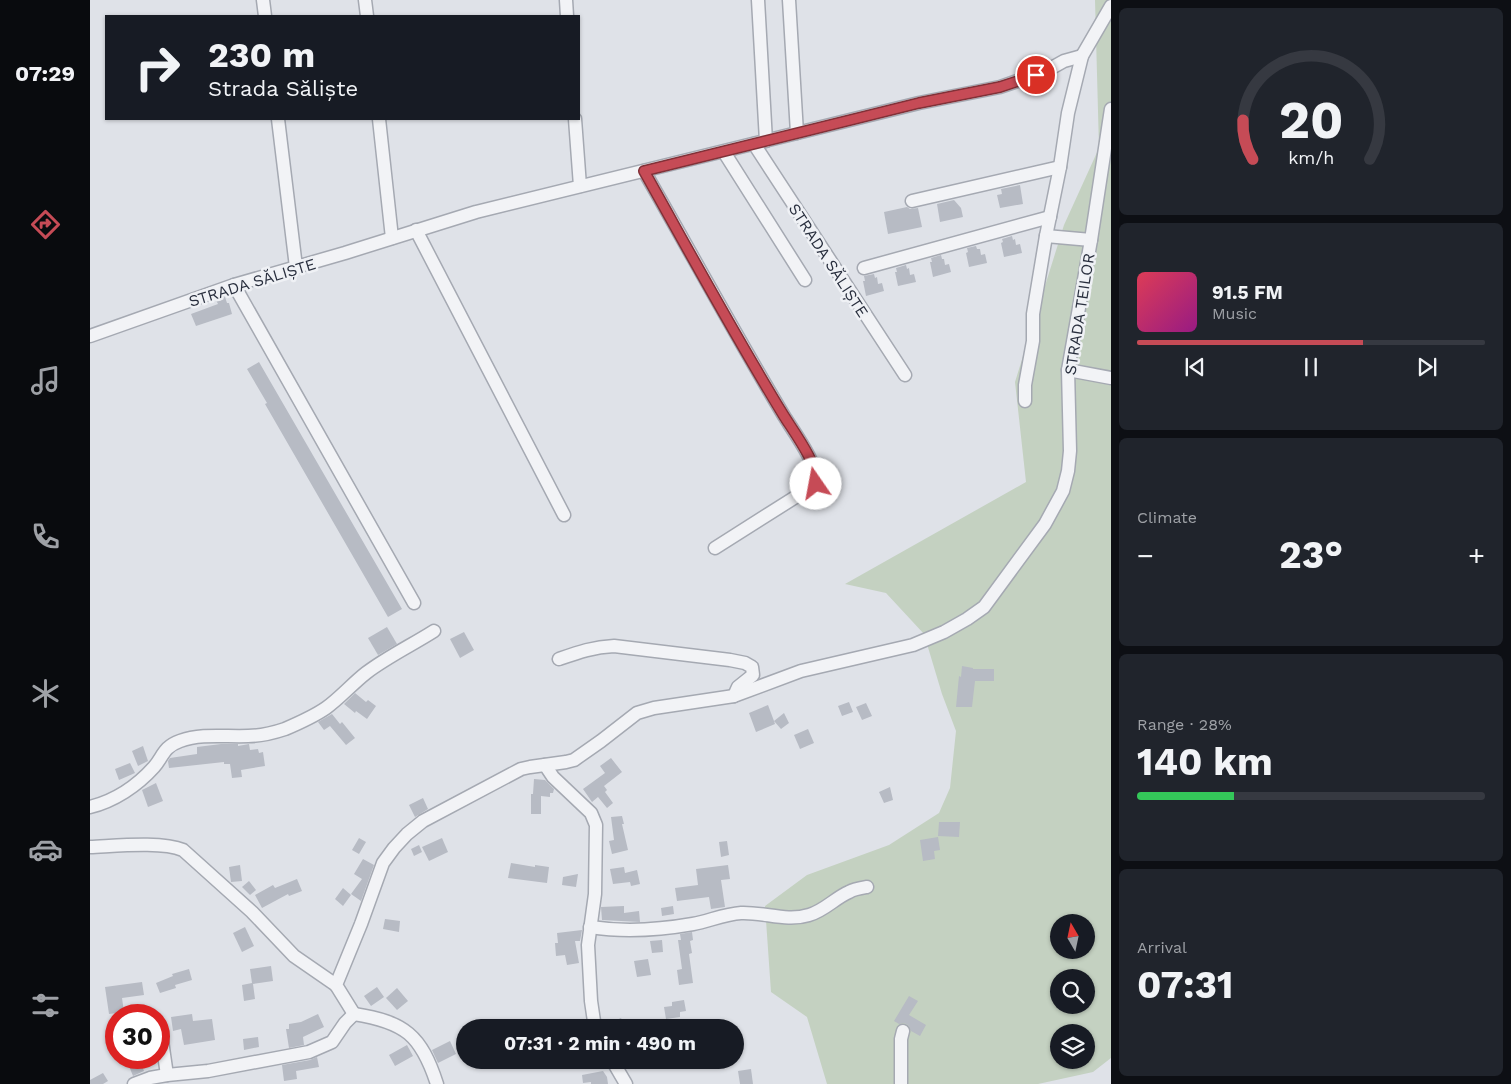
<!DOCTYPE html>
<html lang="en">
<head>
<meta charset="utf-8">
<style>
	body { margin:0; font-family:"Work Sans",sans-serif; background:#20242c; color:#f1f3f6; height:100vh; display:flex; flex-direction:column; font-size:19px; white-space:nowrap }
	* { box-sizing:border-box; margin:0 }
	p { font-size:16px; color:#9ea1a6 }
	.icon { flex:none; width:28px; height:28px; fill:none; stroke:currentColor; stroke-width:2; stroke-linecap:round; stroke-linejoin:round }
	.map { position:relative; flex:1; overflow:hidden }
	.sheet { display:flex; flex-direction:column; gap:8px; padding:8px; background:#0d0f14; width:400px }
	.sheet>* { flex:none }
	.guide { position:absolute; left:15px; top:15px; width:475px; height:105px; border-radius:0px; box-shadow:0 1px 4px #0004; background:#171b24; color:#f1f3f6; overflow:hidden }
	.needle { width:32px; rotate:351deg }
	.tools { position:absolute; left:960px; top:914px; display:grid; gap:10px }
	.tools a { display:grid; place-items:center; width:45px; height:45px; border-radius:50%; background:#171b24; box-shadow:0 1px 4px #0004; font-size:25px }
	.speed { position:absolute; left:15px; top:1004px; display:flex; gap:10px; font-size:25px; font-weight:700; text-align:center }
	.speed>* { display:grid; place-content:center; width:65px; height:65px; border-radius:50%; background:#171b24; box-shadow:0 1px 4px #0004; line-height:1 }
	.speed .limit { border:8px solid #d22; background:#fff; color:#111 }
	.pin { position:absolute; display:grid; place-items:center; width:42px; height:42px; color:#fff; margin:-21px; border:2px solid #fff; border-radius:50%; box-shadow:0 1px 5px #0007 }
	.me { position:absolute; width:55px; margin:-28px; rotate:348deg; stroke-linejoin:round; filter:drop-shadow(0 0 4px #0008) }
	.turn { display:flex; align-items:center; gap:18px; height:105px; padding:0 20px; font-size:22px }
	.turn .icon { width:65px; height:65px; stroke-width:2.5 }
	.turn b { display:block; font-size:35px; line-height:42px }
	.big { font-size:38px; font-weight:700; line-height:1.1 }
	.sheet .card { flex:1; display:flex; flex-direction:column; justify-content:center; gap:8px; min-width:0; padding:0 18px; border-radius:8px; background:#20242c }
	.sheet .dial { align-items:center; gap:0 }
	.dial svg { height:130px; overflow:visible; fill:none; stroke:#363941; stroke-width:7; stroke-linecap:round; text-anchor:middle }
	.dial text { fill:#f1f3f6; stroke:none }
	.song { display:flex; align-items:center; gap:15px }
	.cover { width:60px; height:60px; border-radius:8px; background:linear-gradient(135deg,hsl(350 70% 55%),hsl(310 70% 35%)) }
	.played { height:5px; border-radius:2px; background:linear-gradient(90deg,#c64b56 65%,#363941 65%) }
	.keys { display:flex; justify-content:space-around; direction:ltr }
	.heat { display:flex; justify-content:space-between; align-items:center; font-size:28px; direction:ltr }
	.charge { height:8px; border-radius:4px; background:linear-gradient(90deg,#34c759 28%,#363941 0) }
	.trip { position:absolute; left:366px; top:1019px; width:288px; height:50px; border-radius:25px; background:#171b24; box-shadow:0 1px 4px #0004; font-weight:700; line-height:50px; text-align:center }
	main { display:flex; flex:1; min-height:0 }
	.tabs { display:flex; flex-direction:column; width:90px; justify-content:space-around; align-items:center; background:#090b0e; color:#9ea1a6 }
	.tabs .icon { width:35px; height:35px }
	.tabs .on { color:#c64b56 }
	.tabs b { font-size:22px; color:#f1f3f6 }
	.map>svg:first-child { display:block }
	.green { fill:#c4d1c1; fill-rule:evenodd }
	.building { fill:#b7bbc4 }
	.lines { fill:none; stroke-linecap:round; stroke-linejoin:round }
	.minor-casing { stroke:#a5a9b2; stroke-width:15 }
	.minor { stroke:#f2f3f6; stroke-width:12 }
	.route-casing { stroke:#813138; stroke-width:12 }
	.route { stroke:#c64b56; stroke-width:9 }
	.labels { text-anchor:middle; stroke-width:5; stroke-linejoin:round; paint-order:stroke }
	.street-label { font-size:16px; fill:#292f3e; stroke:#eff1f5 }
</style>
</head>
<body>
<main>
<nav class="tabs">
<b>07:29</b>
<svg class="icon on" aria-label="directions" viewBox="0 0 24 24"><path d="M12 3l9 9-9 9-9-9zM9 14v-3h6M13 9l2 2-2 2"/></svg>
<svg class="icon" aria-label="music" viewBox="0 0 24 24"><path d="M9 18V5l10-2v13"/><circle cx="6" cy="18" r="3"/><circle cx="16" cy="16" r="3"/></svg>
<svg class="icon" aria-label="phone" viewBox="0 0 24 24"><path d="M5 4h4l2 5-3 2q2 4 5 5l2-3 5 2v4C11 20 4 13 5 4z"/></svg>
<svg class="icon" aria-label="climate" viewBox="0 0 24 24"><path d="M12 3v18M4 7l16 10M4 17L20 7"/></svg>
<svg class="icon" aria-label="car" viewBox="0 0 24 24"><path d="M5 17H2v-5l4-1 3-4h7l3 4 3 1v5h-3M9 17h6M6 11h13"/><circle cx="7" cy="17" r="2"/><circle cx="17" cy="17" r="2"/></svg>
<svg class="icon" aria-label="filters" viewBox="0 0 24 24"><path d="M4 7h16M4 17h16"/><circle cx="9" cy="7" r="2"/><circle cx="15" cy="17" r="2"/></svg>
</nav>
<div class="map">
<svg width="1021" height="1084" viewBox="0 0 1021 1084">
	<rect width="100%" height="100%" fill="#dfe2e8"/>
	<path class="green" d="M1005,0H1021V1058L1003,1072L948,1084H737L717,1017L681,992L675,906L717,875L799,845L849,813L860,788L866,731L852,694L834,634L796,593L755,584L936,482L925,382L974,225L1009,148ZM969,922H996V950H969ZM969,978H996V1005H969ZM969,1032H996V1060H969Z"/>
	<g class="building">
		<path d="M930,185L933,204L910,208L907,195L912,194L911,189Z"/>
		<path d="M864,200L871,208L873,217L850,222L847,204Z"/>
		<path d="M817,207L820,209L828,208L832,227L798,234L794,212Z"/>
		<path d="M922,236L923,240L925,239L926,245L930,244L932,253L914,257L911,243L913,242L912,239Z"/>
		<path d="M886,246L887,249H890L891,255L895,254L897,263L879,267L876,253L878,252L877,248Z"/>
		<path d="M851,255L852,259H854L855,265L859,264L861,272L843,277L840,262H842L841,258Z"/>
		<path d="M816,265L817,269L819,268L820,275L824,274L826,282L808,286L805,272H807L806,268Z"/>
		<path d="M784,274L785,278L787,277L788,284L792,283L794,291L776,296L773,281H775L774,276Z"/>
		<path d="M135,297L137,303H139L142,314L106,326L101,314L128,304L126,300Z"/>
		<path d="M169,362L312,609L298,617L175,404L177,403L157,369Z"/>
		<path d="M297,627L307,644L288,655L278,638Z"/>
		<path d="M374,632L384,650L370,658L360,639Z"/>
		<path d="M872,666L883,668V669H904V681H885L882,707H866L869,676L871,677Z"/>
		<path d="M265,693L276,702L278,700L286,706L277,719L266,711L265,713L254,704Z"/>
		<path d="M759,702L763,712L752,716L748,706Z"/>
		<path d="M776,703L782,716L772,720L766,707Z"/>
		<path d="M678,705L684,721L694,713L699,723L691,729L684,721L685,724L666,732L659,713Z"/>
		<path d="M242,714L250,724L252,722L265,738L256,745L240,726L234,730L228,722Z"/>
		<path d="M718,729L724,743L710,749L704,735Z"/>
		<path d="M131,744H148V746L159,744L160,750L168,749L169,753L173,752L175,766L151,770L152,777L142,778L140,764H134V762L79,768L78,761L80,758L107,754V747Z"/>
		<path d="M53,746L58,761L48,766L42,751Z"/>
		<path d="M521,758L532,772L514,786L517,790L515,792L523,803L517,808L508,797L502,802L493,789L515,773L510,766Z"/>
		<path d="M40,763L45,773L29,780L25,769Z"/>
		<path d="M444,779L455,780L464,789L463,793H460V797L451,796V814H441V794H443Z"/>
		<path d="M66,783L73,801L58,807L52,790Z"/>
		<path d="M800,787L803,800L794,803L789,792Z"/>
		<path d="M333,798L338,809L325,817L319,805Z"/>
		<path d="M532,816L534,824H532L538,850L522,854L519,841L524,840L521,817Z"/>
		<path d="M849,822H870L869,837L848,836Z"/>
		<path d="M848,837L850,850L844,851L845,859L833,861L830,840Z"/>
		<path d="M269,838L276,842L269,854L262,850Z"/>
		<path d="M352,838L358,852L339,861L332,847Z"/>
		<path d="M637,841L639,855L631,857L629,842Z"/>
		<path d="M329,845L332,852L324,856L321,849Z"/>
		<path d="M273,859L284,865L271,901L261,894L272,879L264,874Z"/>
		<path d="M421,863L445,867V865L459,867L457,883L418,878Z"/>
		<path d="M150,865L152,881L141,882L139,867Z"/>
		<path d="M638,865L640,879L631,880L635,907L621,909L619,897L587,901L585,888L608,885L606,869Z"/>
		<path d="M534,867L535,873L547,870L550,884L541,886L540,882L523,884L520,869Z"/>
		<path d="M488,874L486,887L472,885L473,877Z"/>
		<path d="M207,879L212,891L199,896L198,894L172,908L165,895L183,885L185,888Z"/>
		<path d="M159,881L166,890L160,895L152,887Z"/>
		<path d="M253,888L261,895L253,906L245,899Z"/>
		<path d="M534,906V913L549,911L550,922L512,920L511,907Z"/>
		<path d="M583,906L584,914L572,916L571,908Z"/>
		<path d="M295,919L310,921L309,932L293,929Z"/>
		<path d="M155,927L164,946L152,952L143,933Z"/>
		<path d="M492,930L490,941H485L489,963L477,965L475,955L466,956L465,943H468L467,933Z"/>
		<path d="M602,932L603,940L600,941L602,953L599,954L603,983L589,985L587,970L592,969L588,940H591L590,934Z"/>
		<path d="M572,940L573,952L562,953L560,941Z"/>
		<path d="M558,959L561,975L547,977L544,961Z"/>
		<path d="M181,966L183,981L163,984L165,999L154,1001L152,985L162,983L160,969Z"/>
		<path d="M99,969L102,980L85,985L86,988L70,993L66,983L83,976L82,974Z"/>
		<path d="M52,982L54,995L32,998L34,1012L19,1014L15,987Z"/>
		<path d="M287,987L294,997L281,1006L274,996Z"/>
		<path d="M307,988L318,1001L307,1010L296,998Z"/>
		<path d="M819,996L828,1001L819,1015L836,1025L830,1036L821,1031L818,1025L814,1023L809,1024L804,1021Z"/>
		<path d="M594,1000L596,1011L590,1012V1017L576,1019L574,1007L582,1006V1002Z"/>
		<path d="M102,1014L103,1021L122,1019L125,1040L94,1045L91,1029L83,1031L81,1017Z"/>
		<path d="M228,1014L234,1027L213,1037L214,1045L199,1048L196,1029H199V1024L211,1022Z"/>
		<path d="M531,1018L536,1028H513V1026Z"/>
		<path d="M168,1037L169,1047L154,1050L153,1039Z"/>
		<path d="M360,1041L366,1054L348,1063L342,1050Z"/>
		<path d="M317,1045L323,1056L305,1066L299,1055Z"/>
		<path d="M227,1057L229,1067L206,1071L207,1079L194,1081L192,1065L220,1060Z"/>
		<path d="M50,1061L54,1071L43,1076L39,1066Z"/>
		<path d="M661,1069L663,1084H650L648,1071Z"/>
		<path d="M513,1071L517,1077L518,1084H501V1082L493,1083L492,1075Z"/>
		<path d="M13,1073L18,1081L13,1084H0V1080Z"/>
	</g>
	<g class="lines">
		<g class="minor-casing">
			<g id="minor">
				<path d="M173,0L175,16"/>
				<path d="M275,0L277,16"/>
				<path d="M476,0L477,16"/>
				<path d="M668,0L676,141"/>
				<path d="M699,0L707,133"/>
				<path d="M188,119L206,267"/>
				<path d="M289,119L302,238"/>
				<path d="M485,119L490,186"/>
				<path d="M664,144L815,375"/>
				<path d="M634,152L715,280"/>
				<path d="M554,171C601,253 646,336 694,416C704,432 730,467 726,484L625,548"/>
				<path d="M822,201L970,167"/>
				<path d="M326,230L474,515"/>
				<path d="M956,236L1001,240"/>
				<path d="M774,268L960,217"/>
				<path d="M144,285L324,603"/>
				<path d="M0,336L144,285L255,253L386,212L829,103L910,87L956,71L974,61L992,56"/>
				<path d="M978,370L1021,378"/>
				<path d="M935,401V385L943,341V314L956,236L970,167L978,113L992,56L1021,6"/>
				<path d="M469,659C489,652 503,647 524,646L640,660L655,663L662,667L663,675L648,687L644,696"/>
				<path d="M455,765L463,777L501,813L506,825L505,894L498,945L501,1001L505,1028"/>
				<path d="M0,807C24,801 47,786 64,767C73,757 73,747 90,741C112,733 135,737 158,736C171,736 183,733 195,729C209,723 223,717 236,708C250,698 262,684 276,673C297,657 322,645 344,631"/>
				<path d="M0,847C25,846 72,841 93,850L162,912L204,956L246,985"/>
				<path d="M500,927C533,932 569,930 603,924C619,921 635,914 651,913C675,912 696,922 719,915C734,911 745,898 759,892C764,889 771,888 777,887"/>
				<path d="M264,1014L246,985L271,924L293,863L304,848L317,834L333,821L431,769L440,767L476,762L484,760L511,741L547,713L564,708L644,696L711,671L823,645L854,632L877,619L894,607L955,524L973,491L978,471L980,451L978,370L1001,240L1021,109"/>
				<path d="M264,1014C315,1022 331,1035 347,1084"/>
				<path d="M71,1034L77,1075"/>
				<path d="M522,1060L536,1084"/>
				<path d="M44,1084L60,1078L77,1075L118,1071L219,1052L242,1042L255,1023L264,1014"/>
				<path d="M811,1084V1039L813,1031"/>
			</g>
		</g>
		<use href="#minor" class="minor"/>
	</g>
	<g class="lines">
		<g class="route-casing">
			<path id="route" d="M726,484C730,467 704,432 694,416C645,336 600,253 554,171L829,103L910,87L946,75"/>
		</g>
		<use href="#route" class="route"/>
	</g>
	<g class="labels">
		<g class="street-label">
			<text transform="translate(739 260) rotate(57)" y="6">STRADA SĂLIȘTE</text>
			<text transform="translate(162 282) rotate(-17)" y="6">STRADA SĂLIȘTE</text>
			<text transform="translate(989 314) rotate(-81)" y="6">STRADA TEILOR</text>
		</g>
	</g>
</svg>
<div class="tools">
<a><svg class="needle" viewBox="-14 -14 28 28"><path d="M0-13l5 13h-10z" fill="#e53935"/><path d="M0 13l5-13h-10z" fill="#9ea1a6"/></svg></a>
<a><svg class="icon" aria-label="search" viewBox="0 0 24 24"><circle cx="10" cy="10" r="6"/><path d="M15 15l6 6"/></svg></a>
<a><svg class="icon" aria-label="layers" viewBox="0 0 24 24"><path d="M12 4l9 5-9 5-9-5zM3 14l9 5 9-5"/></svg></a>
</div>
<div class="speed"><div class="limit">30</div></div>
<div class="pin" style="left:946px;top:75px;background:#d93025"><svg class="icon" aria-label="arrive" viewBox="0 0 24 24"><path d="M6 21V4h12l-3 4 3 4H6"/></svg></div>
<svg class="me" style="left:726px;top:484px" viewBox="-20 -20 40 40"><circle r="19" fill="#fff"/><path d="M0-13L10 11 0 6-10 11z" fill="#c64b56"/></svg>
<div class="trip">07:31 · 2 min · 490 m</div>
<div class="guide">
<div class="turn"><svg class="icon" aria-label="right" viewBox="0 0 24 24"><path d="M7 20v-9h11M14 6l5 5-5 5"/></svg><div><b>230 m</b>Strada Săliște</div></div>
</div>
</div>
<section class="sheet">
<div class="card dial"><svg viewBox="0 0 100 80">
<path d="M14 69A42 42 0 1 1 86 69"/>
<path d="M14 69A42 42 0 0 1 8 45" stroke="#c64b56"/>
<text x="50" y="56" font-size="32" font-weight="700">20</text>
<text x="50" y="72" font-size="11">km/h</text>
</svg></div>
<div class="card">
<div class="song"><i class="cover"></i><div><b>91.5 FM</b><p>Music</p></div></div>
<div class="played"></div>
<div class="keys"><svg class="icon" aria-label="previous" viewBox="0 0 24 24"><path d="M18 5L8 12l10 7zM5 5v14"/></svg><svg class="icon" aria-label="pause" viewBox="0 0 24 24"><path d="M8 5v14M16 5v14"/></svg><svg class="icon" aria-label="next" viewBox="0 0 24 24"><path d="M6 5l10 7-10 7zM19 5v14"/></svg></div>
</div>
<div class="card"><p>Climate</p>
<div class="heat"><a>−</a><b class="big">23°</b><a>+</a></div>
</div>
<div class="card"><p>Range · 28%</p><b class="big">140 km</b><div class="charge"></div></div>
<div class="card"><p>Arrival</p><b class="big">07:31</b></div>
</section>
</main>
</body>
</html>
